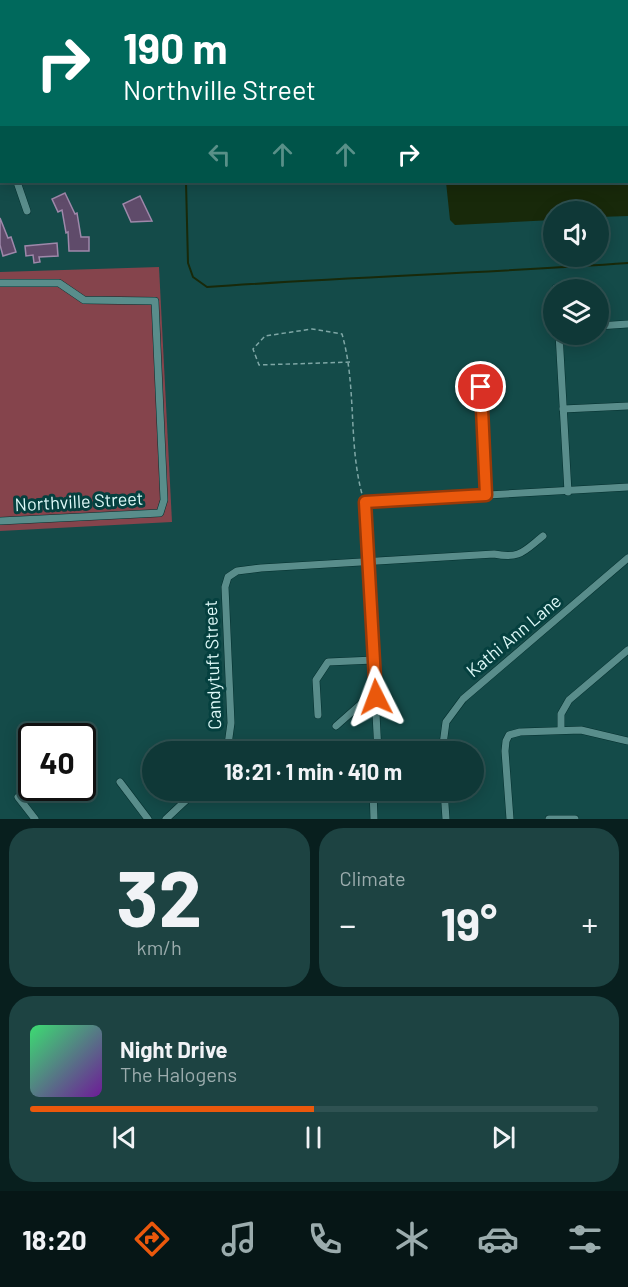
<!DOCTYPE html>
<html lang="en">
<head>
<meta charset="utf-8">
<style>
	body { margin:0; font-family:Barlow,sans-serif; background:#1d4342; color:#f1f3f6; height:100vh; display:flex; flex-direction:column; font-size:22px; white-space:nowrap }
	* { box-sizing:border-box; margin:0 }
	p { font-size:20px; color:#9bacad }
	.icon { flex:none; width:33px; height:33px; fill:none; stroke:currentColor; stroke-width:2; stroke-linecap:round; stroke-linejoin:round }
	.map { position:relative; height:819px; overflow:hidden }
	.panel { display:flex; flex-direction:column; gap:9px; padding:9px; background:#081f1e; flex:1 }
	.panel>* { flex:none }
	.top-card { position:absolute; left:0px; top:0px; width:628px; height:183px; box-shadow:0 3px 15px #0003,0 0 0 2px #2f5252; background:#00695c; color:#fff; overflow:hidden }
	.controls { position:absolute; left:543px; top:201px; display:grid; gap:12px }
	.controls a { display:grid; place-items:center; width:66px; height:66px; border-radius:50%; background:#0f3837; box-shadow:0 3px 15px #0003,0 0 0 2px #2f5252; font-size:30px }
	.speed { position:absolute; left:18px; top:723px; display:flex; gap:12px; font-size:30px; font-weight:700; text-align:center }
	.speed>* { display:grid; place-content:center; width:78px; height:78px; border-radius:50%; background:#0f3837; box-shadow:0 3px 15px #0003,0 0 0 2px #2f5252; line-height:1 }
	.speed .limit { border:3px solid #111; border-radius:9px; background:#fff; color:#111 }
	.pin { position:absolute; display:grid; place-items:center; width:51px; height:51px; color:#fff; margin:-26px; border:3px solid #fff; border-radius:50%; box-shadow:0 2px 6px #0007 }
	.me { position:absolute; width:66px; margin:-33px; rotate:357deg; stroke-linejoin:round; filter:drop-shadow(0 0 4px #0008) }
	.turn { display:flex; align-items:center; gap:21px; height:126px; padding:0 24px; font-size:27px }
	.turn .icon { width:78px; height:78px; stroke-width:2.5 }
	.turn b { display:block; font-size:42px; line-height:51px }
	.lanes { display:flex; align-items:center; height:57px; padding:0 24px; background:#0003; justify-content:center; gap:30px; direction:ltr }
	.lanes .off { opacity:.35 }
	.big { font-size:45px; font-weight:700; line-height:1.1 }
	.panel .tile { flex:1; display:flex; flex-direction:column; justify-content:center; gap:9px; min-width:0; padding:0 21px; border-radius:24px; background:#1d4342 }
	.panel .dial { align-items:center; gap:0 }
	.dial b { font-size:78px; line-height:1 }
	.song { display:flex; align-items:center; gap:18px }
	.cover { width:72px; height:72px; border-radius:9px; background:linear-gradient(135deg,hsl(140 70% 55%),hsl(280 70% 35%)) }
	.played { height:6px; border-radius:3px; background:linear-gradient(90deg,#ea580c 50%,#2f5252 50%) }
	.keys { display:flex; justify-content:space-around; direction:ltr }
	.heat { display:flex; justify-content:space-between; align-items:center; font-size:33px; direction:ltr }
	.panel .tiles { flex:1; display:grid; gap:9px; grid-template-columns:1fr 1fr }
	.tile:last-child { grid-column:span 2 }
	.trip { position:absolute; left:142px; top:741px; width:342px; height:60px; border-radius:30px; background:#0f3837; box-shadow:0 3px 15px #0003,0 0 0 2px #2f5252; font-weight:700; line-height:60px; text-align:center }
	.tabs { display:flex; height:96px; justify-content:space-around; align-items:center; background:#061616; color:#9bacad }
	.tabs .icon { width:42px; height:42px }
	.tabs .on { color:#ea580c }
	.tabs b { font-size:27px; color:#f1f3f6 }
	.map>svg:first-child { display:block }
	.green { fill:#85444c }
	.water { fill:#18290a }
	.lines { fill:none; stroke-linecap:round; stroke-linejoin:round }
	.stream { stroke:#18290a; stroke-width:2 }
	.building { fill:#5f4b6a; stroke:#9e88aa; stroke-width:1.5 }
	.minor-casing { stroke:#042f2e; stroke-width:8 }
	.path { stroke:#7fa7a6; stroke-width:1.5; stroke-dasharray:4.5 3; stroke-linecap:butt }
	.minor { stroke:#598d8b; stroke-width:7 }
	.route-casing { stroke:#983908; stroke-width:15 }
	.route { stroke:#ea580c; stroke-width:10 }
	.labels { text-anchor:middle; stroke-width:6; stroke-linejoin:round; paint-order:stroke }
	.street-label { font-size:18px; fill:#def9f8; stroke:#05403f }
</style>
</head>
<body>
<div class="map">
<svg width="628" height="819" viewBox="0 0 628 819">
	<rect width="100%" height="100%" fill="#144b49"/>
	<path class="green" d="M159,267L172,522L0,531V272Z"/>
	<path class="water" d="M628,163V216L599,217L598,212H554L553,220L455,225L450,220L446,182L566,184L627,182Z"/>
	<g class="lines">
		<g class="stream">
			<path d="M177,0L178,2"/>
			<path d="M186,182L188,263L193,277L207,287C348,277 488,273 628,263"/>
		</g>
	</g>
	<g class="building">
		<path d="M65,193L75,214L77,213L81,237H89V251H69L68,232L66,233L62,210L58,212L52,199Z"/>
		<path d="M140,196L152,221L131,222L123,204Z"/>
		<path d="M0,218L8,238L11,237L16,252L3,256L0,245Z"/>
		<path d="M57,243L58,256L39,257L40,262L34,263L33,255L26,256L25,246Z"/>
	</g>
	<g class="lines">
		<g class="minor-casing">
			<g id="minor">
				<path d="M247,0L249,2"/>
				<path d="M480,0V2"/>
				<path d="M543,0V2"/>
				<path d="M607,0V2"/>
				<path d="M439,1L460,0"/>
				<path d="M302,2L333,0"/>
				<path d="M0,48H2"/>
				<path d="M627,109H628"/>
				<path d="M0,133L2,137"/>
				<path d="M627,151L628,150"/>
				<path d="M17,182L27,211"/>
				<path d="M0,283H59L84,300L155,301L164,500L160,513L0,521"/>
				<path d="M556,288V290"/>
				<path d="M598,326L628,324"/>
				<path d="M559,334L568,492"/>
				<path d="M481,387L486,495"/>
				<path d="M563,409L628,406"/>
				<path d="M318,715L316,680L328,662L374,660"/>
				<path d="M336,726L362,703L376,697"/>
				<path d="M561,730V714L569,700L628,650"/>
				<path d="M227,752L231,723L225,587L228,577L237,571L261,568L494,554C520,559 523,552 543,536"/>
				<path d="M378,752L365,502L628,487"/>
				<path d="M442,752L446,722L463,699L628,558"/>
				<path d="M120,782L148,819"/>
				<path d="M373,790L374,819"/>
				<path d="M444,790L446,819"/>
				<path d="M18,797L35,819"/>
				<path d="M166,819L197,790"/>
				<path d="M510,819L505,751L506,741L509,735L520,732L581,730L628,741"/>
				<path d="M549,819H575"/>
			</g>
		</g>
		<path class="path" d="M350,362L259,365L253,349L265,336L312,329L342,334C357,387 348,442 362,494"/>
		<use href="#minor" class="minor"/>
	</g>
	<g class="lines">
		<g class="route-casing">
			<path id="route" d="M376,697L365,502L486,495L481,387"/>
		</g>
		<use href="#route" class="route"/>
	</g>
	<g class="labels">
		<g class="street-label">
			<text transform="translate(79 502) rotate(-3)" y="6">Northville Street</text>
			<text transform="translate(514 636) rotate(-40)" y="6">Kathi Ann Lane</text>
			<text transform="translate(213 665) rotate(-92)" y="6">Candytuft Street</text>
		</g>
	</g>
</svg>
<div class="controls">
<a><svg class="icon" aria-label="sound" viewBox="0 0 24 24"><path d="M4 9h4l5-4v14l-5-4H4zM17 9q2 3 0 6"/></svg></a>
<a><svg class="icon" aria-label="layers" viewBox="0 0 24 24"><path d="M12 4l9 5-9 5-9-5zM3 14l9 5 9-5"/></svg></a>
</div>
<div class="speed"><div class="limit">40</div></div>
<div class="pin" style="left:481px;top:387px;background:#d93025"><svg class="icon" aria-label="arrive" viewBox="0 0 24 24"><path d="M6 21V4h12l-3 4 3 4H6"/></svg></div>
<svg class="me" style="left:376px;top:697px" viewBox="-20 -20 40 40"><path d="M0-17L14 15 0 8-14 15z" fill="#ea580c" stroke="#fff" stroke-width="4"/></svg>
<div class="trip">18:21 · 1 min · 410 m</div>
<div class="top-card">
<div class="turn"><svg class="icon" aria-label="right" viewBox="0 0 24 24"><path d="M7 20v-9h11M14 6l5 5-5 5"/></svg><div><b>190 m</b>Northville Street</div></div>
<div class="lanes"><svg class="icon off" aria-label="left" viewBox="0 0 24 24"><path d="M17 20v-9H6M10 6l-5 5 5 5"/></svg><svg class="icon off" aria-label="ahead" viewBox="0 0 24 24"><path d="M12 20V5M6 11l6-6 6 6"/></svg><svg class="icon off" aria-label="ahead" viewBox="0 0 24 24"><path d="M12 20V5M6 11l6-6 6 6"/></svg><svg class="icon" aria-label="right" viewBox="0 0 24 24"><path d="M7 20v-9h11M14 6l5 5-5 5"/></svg></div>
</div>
</div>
<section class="panel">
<div class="tiles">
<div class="tile dial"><b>32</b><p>km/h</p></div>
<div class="tile"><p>Climate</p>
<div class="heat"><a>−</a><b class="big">19°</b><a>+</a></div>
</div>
<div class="tile">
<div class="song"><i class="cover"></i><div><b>Night Drive</b><p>The Halogens</p></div></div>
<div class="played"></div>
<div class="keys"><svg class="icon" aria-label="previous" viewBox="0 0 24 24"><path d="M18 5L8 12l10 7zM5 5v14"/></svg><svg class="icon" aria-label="pause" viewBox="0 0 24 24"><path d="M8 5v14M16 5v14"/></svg><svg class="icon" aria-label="next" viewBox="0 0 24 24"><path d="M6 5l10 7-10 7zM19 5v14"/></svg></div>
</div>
</div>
</section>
<nav class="tabs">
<b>18:20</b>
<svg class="icon on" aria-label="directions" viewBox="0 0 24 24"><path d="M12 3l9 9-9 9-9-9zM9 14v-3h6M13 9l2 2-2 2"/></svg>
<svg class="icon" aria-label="music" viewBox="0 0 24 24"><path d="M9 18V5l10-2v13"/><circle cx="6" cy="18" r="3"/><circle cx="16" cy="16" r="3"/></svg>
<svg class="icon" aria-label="phone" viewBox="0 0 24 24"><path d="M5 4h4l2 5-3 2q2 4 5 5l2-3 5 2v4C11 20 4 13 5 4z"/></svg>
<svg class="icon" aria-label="climate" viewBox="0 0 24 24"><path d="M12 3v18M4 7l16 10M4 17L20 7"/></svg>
<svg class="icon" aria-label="car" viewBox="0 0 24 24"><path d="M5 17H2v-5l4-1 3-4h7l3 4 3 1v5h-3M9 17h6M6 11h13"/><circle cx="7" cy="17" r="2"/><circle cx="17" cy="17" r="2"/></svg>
<svg class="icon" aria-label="filters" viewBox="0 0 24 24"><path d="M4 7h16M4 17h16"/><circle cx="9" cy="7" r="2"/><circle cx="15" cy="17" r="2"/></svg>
</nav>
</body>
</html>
